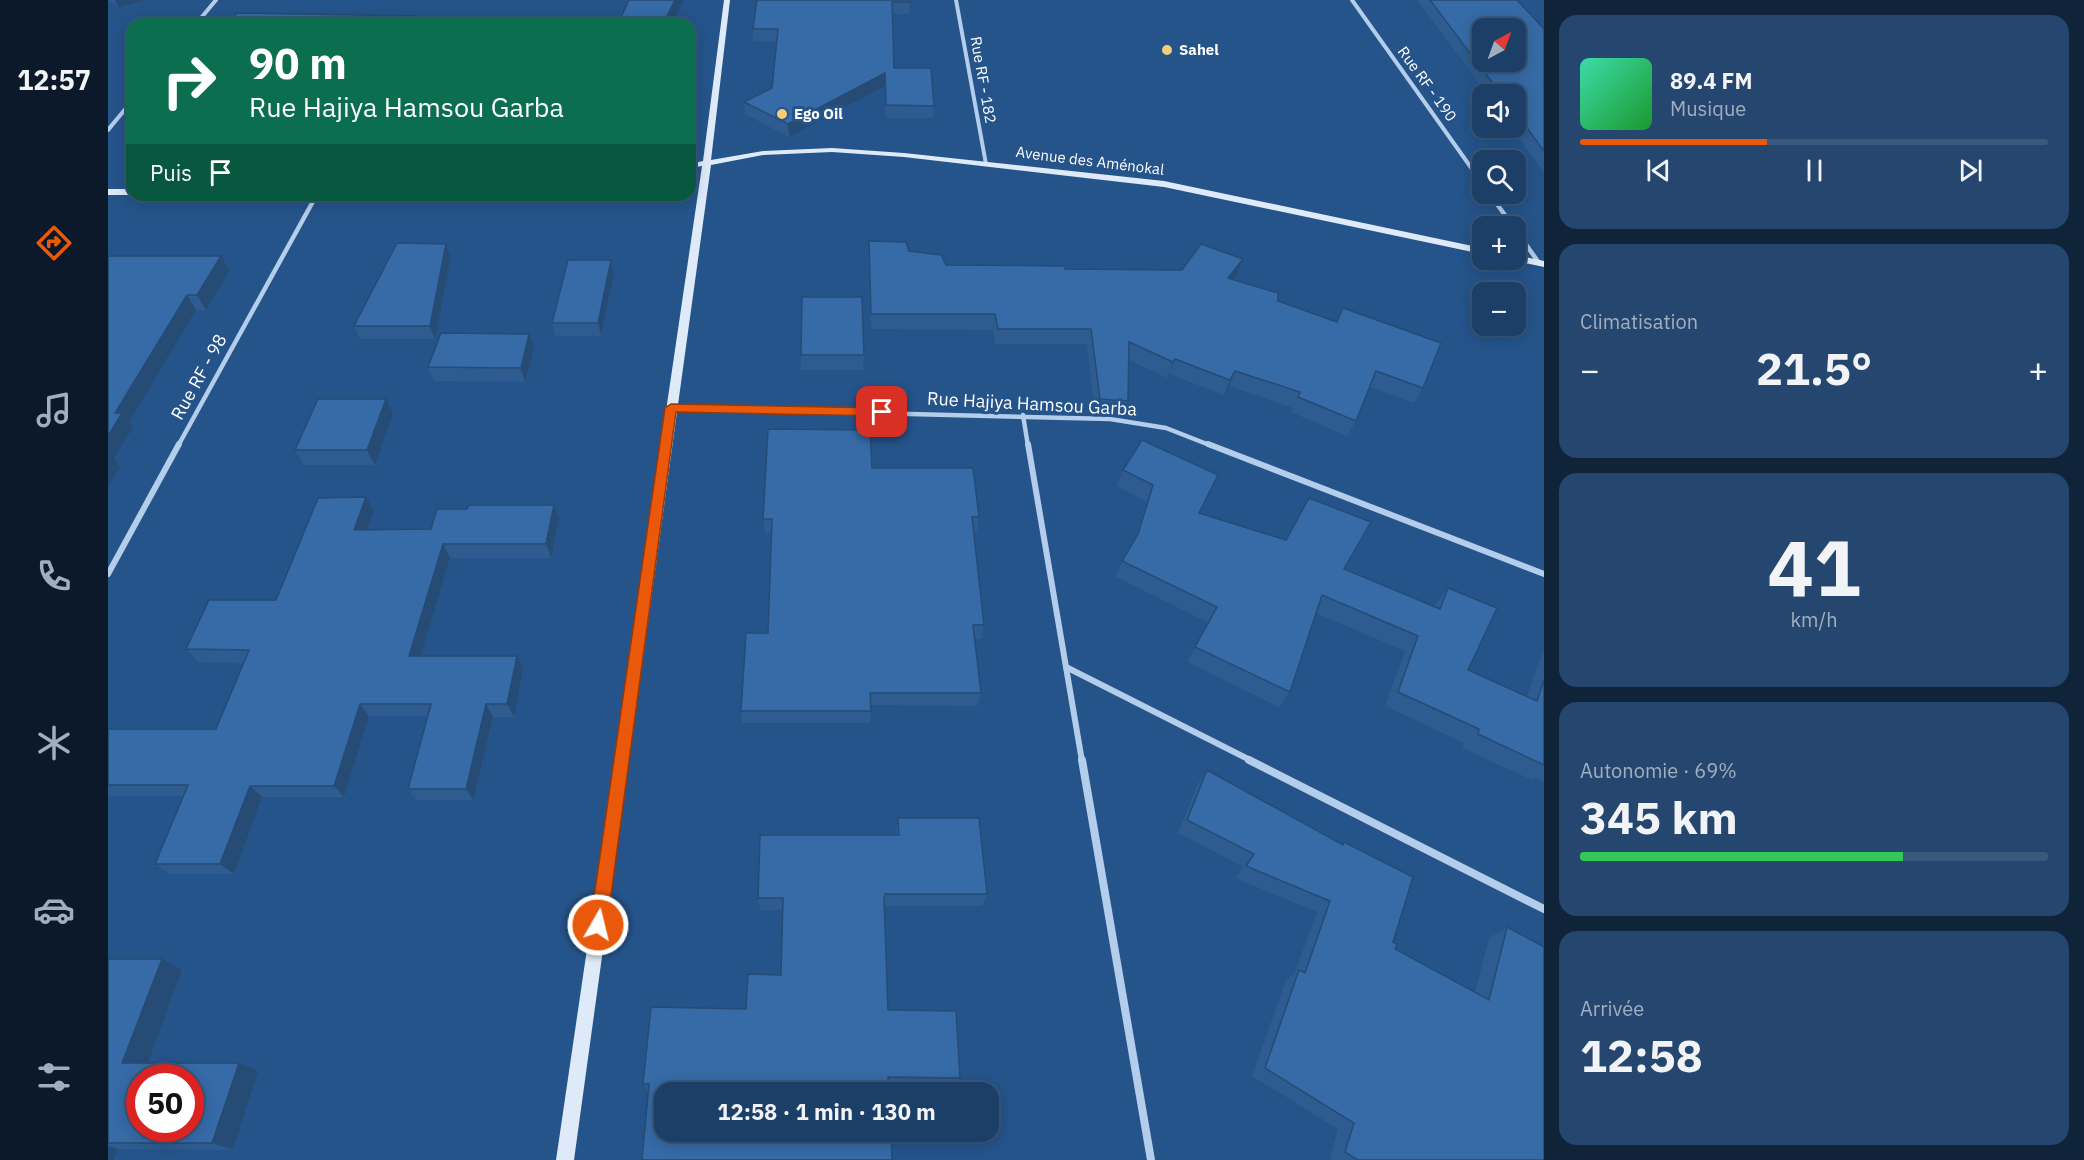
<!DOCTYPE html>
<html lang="fr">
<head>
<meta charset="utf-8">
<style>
	body { margin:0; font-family:"IBM Plex Sans",sans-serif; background:#25466e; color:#f1f3f6; height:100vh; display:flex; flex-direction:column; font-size:22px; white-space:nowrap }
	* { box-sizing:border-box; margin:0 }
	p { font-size:20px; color:#a0afc0 }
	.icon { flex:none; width:33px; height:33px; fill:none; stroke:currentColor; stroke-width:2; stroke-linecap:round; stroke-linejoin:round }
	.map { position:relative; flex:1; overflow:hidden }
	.sheet { display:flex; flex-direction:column; gap:15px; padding:15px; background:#0f2339; width:540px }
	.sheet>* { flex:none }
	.hud { position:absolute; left:18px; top:18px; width:570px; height:183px; border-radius:18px; box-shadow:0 3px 15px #0003,0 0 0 2px #3a587c; background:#0b6e4f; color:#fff; overflow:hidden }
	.needle { width:39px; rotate:41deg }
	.tools { position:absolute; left:1364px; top:18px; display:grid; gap:12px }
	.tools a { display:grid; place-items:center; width:54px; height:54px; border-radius:12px; background:#1c3f68; box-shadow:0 3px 15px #0003,0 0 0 2px #3a587c; font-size:30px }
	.speed { position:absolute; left:18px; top:1064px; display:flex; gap:12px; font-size:30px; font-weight:700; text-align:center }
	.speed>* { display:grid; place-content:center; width:78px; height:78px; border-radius:50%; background:#1c3f68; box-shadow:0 3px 15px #0003,0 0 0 2px #3a587c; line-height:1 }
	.speed .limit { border:9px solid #d22; background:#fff; color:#111 }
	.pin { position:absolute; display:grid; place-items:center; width:51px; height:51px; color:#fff; margin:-26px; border-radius:12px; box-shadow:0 3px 9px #0006 }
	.me { position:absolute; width:66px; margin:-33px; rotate:8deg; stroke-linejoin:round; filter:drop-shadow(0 0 4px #0008) }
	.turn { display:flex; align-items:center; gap:21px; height:126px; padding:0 24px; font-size:27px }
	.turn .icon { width:78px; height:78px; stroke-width:2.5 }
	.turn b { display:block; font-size:42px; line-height:51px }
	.then { display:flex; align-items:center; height:57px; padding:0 24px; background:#0003; gap:12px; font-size:22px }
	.big { font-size:45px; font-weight:800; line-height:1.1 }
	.sheet .widget { flex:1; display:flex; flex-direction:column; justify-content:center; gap:9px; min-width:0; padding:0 21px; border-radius:18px; background:#25466e }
	.sheet .dial { align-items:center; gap:0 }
	.dial b { font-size:78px; line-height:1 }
	.song { display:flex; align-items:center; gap:18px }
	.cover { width:72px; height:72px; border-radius:9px; background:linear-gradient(135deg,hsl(160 70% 55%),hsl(130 70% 35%)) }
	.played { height:6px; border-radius:3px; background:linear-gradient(90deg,#ea580c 40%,#3a587c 40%) }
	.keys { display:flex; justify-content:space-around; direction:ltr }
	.heat { display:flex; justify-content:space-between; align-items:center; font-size:33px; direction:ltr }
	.charge { height:9px; border-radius:4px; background:linear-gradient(90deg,#34c759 69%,#3a587c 0) }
	.trip { position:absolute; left:546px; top:1082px; width:345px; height:60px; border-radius:18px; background:#1c3f68; box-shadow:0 3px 15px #0003,0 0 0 2px #3a587c; font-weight:800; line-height:60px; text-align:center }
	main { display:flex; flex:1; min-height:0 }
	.menu { display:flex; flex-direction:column; width:108px; justify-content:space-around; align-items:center; background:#0b192a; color:#a0afc0 }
	.menu .icon { width:42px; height:42px }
	.menu .current { color:#ea580c }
	.menu b { font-size:27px; color:#f1f3f6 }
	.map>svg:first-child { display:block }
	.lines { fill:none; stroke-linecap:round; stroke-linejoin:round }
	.minor-far3 { stroke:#b3cdea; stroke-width:4 }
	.minor-far2 { stroke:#b3cdea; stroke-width:4.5 }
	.minor-far1 { stroke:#b3cdea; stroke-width:6 }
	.minor { stroke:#b3cdea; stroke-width:8 }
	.secondary { fill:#deeaf8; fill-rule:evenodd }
	.wall { fill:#2e5c90 }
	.shaded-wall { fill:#264b75 }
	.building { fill:#366ba7; stroke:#264b75; stroke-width:1.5; fill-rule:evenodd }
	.route { fill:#ea580c; stroke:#983908; stroke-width:1.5 }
	.poi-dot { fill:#f4cd77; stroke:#25548b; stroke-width:2 }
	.labels { text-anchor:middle; stroke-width:6; stroke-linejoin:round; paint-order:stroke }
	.far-poi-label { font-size:15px; font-weight:bold; fill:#fff; stroke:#25548b; text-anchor:start }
	.far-street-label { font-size:15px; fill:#fff; stroke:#25548b }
	.street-label { font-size:18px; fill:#fff; stroke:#25548b }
</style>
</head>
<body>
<main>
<nav class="menu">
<b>12:57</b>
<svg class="icon current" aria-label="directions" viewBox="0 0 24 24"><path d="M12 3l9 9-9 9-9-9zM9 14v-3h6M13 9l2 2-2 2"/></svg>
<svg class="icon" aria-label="music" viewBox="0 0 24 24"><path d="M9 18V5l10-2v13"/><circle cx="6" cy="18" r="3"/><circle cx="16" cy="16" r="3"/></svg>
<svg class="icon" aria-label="phone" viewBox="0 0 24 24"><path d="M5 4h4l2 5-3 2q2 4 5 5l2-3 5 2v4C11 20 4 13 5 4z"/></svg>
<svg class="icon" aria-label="climate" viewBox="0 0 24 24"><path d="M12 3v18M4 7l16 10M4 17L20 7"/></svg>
<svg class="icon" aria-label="car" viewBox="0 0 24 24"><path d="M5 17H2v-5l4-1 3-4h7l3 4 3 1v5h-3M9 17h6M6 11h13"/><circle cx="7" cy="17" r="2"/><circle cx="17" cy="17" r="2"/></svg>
<svg class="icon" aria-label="filters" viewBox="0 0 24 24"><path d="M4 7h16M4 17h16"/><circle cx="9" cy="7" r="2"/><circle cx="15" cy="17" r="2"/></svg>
</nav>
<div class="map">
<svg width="1436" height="1160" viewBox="0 0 1436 1160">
	<rect width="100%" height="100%" fill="#25548b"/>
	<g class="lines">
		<g class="minor-far3">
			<path d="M848,0L878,164"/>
			<path d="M1244,0L1374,183"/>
			<path d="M88,24L108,0"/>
			<path d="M0,130L24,101"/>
			<path d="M1382,194L1384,197"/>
			<path d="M207,197L208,195"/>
		</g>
		<g class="minor-far2">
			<path d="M1383,196L1405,226"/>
			<path d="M1407,229L1431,263"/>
			<path d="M564,408L1002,419L1058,428L1104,446"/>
			<path d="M915,415L920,446"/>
			<path d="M70,446L208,196"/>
		</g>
		<g class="minor-far1">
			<path d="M920,444L974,761"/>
			<path d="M1100,444L1436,574"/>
			<path d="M0,574L71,444"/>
			<path d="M958,667L1144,761"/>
		</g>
		<g class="minor">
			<path d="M974,760L1043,1160"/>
			<path d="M1141,760L1436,909"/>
		</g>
		<g class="secondary">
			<path d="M616,0H622L603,160L655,151L724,148L796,153L1056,181L1374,248V254L1056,187L796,157L724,152L655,155L603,165L466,1160H448L594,166L582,168V164L595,161Z"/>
			<rect x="0" y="189" width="24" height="6"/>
			<path d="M1407,255L1436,261V267L1404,260H1407Z"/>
		</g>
	</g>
	<g class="wall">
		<path d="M0,0H37L11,8Z"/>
		<path d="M649,0H802L801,14H784L786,68L826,106L825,118H778L777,86L681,137L637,114L636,102L664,88L669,42L645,41V29Z"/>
		<path d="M1309,0H1409L1436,29V172L1403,128H1407V94H1379Z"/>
		<path d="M761,241L801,251L838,265L1129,274L1125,279L1170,301L1228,322L1235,308L1315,388L1306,403L1262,387L1248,421L1239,436L1183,412L1185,408L1121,386L1116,395L1061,374L1059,378L1021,360L1020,401L1015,417L987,414L979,344H887L885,330L763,329L760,256Z"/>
		<path d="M338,244L343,257L327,339H252L246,326Z"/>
		<path d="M0,256L121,271L98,310H88L21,422L25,427L6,459L12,467L0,487Z"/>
		<path d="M506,273L493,336H447L444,323Z"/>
		<path d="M426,348L417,382L326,381L320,367Z"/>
		<path d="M693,355H756L755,370H693Z"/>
		<path d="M278,399L285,414L267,465H196L187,450Z"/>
		<path d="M1034,440L1091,513L1177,540L1201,498L1236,569L1326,606L1340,588L1360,670L1419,696L1436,648V783L1427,778L1424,780L1354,748L1356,743L1277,706L1297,651L1208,613L1182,692L1171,707L1079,662L1101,623L1008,577L1014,561L1027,539L1039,502L1009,486L1015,470Z"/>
		<path d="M764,468L871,517L869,531H865L876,625L873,639H866L873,693L869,706L763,705L762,723H634L633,711L660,633L664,533H657L655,519Z"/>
		<path d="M266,511L259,530L323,529L451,519L443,558H342L313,656L415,669L406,717H385L365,800H308L300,789L320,716H261L236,797H154L126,874H62L47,864L76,796H0V729H108L136,663L90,662L78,649L168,600Z"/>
		<path d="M1099,770L1233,844L1236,842L1285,942L1287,949L1367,992L1381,938L1399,927L1436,1160H1225L1222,1158L1230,1129L1144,1076L1178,980L1187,972L1209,912L1127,878L1135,867L1070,833L1090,784Z"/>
		<path d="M790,818L879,894L874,906H776L780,1010L852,1078L848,1086L781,1085L540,1091L535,1084L638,1009L673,975L675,910H652L650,898L788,835Z"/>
		<path d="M0,959L74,970L40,1063L150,1071L125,1150L10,1149L0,1160Z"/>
	</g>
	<g class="shaded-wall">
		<path d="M7,0H37L11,8Z"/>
		<path d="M567,0H576L564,24H555Z"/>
		<path d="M777,73V86L681,137L680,124Z"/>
		<path d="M338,244L343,257L327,339L322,326Z"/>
		<path d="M113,256L121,271L98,310L89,295Z"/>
		<path d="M1135,259L1129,274L1114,293L1120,278Z"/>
		<path d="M503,260L506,273L493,336L490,323Z"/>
		<path d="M79,295L88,310L21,422L25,427L6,459L12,467L0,487V436L7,413Z"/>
		<path d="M421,334L426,348L417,382L413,368Z"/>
		<path d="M1067,359L1061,374L1059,378L1065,362Z"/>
		<path d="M1127,371L1121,386L1116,395L1122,380Z"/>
		<path d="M278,399L285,414L267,465L259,450Z"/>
		<path d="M258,497L266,511L254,544L246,530Z"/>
		<path d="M446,505L451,519L443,558L438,544Z"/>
		<path d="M335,544L342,558L309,669L301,656Z"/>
		<path d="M409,656L415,669L406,717L399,704Z"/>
		<path d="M252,704L261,716L236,797L226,786Z"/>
		<path d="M378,704L385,717L365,800L358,789Z"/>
		<path d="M142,786L154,797L126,874L112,864Z"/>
		<path d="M54,959L74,970L37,1071L14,1063Z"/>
		<path d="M131,1063L150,1071L125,1150L104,1143Z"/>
		<path d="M0,1146L10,1149L5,1160H0Z"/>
	</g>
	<g class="building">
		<path d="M521,0H567L555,24H510Z"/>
		<path d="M649,0H802V2H784L786,68H823L826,106L778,105L777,73L680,124L636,102L664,88L670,29H645Z"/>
		<path d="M1322,0H1409L1436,29V151L1407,112V94H1393ZM1374,28H1407V62H1374Z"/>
		<path d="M129,13L307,16L304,22L363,24H119Z"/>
		<path d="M761,241L798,242L801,251L833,255L838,265L956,266L957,269L1074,270L1093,244L1135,259L1120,278L1170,293V301L1229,322L1235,308L1333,343L1315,388L1268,371L1248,421L1190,397L1192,392L1127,371L1122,380L1067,359L1065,362L1021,342L1020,401L992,399L983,329H890L887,314H763Z"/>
		<path d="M289,243L338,244L322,326H246Z"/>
		<path d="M0,256H113L89,295H79L7,413H14L0,436Z"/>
		<path d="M460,260H503L490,323H444Z"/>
		<path d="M694,297H754L756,355H693Z"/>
		<path d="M333,333L421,334L413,368L320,367Z"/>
		<path d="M210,399H278L259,450H187Z"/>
		<path d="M660,429L762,430L764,468H865L871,517H864L876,625H865L873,693H762L763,711H633L638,633H660L664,519H655Z"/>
		<path d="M1034,440L1110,475L1091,513L1178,540L1201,498L1263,522L1236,569L1332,609L1340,588L1389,608L1360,670L1429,701L1436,679V765L1370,734L1371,729L1290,692L1310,636L1214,595L1182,692L1087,647L1109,607L1014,561L1030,534L1045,485L1015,470Z"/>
		<path d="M258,497L246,530L323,529L329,509H359L361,505H446L438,544H335L301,656H409L399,704H378L358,789H300L323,704H252L226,786H142L112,864H47L80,785H0V729H108L141,650L78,649L101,600H168L210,498Z"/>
		<path d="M1099,770L1235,845L1236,842L1305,877L1285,942L1289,944L1287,949L1381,1000L1399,927L1436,947V1160H1250L1237,1152L1246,1123L1157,1068L1191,970L1197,973L1222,901L1138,866L1146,854L1079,820Z"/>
		<path d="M790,818H871L879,894H777L776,898L780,1010L848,1011L852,1078L780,1077L781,1092H556V1131H783L784,1160H534L541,1084H535L543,1007L638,1009L640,974L673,975L675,898H650L652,835H791Z"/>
		<path d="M0,959H54L14,1063H131L104,1143H0ZM32,1077H82V1128H32Z"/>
	</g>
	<path class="route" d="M563,404L774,408L780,412L774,416L568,412L499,925L496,931L490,934L484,931L482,925L557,408Z"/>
	<g class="poi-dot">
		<circle cx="1059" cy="50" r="6"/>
		<circle cx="674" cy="114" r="6"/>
	</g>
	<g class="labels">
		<g class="far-poi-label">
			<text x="1071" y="55">Sahel</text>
			<text x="686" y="119">Ego Oil</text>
		</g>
		<g class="far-street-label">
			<text transform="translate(875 80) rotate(80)" y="5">Rue RF - 182</text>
			<text transform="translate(1319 84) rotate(54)" y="5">Rue RF - 190</text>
			<text transform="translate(982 161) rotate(7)" y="5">Avenue des Aménokal</text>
		</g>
		<g class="street-label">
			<text transform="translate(91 377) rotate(-61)" y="6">Rue RF - 98</text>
			<text transform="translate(924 404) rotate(3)" y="6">Rue Hajiya Hamsou Garba</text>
		</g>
	</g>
</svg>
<div class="tools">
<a><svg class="needle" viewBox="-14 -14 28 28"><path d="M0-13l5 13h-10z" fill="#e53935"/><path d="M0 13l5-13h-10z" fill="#a0afc0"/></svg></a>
<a><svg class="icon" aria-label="sound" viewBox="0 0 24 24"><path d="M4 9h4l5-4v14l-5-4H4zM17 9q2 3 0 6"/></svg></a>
<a><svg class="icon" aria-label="search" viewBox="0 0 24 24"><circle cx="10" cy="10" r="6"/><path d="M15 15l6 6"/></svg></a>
<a>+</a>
<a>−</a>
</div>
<div class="speed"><div class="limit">50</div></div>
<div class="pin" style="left:774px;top:412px;background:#d93025"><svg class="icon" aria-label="arrive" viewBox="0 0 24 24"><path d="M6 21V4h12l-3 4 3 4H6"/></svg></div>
<svg class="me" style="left:490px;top:925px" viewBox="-20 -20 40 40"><circle r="17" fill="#ea580c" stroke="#fff" stroke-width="3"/><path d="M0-11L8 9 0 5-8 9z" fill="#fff"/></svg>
<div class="trip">12:58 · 1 min · 130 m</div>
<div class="hud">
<div class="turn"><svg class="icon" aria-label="right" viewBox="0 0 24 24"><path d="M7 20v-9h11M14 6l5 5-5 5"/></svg><div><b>90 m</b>Rue Hajiya Hamsou Garba</div></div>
<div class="then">Puis<svg class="icon" aria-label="arrive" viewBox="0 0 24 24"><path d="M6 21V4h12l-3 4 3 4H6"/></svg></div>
</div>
</div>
<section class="sheet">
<div class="widget">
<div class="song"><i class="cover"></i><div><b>89.4 FM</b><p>Musique</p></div></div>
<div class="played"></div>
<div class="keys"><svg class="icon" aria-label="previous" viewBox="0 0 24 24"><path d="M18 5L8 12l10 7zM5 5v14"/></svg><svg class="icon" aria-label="pause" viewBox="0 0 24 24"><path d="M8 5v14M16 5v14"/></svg><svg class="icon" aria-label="next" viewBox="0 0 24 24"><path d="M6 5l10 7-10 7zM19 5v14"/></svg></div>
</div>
<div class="widget"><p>Climatisation</p>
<div class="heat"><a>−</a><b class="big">21.5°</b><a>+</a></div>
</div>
<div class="widget dial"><b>41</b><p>km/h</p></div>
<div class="widget"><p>Autonomie · 69%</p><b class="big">345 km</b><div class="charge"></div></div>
<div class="widget"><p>Arrivée</p><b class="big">12:58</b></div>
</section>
</main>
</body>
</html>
